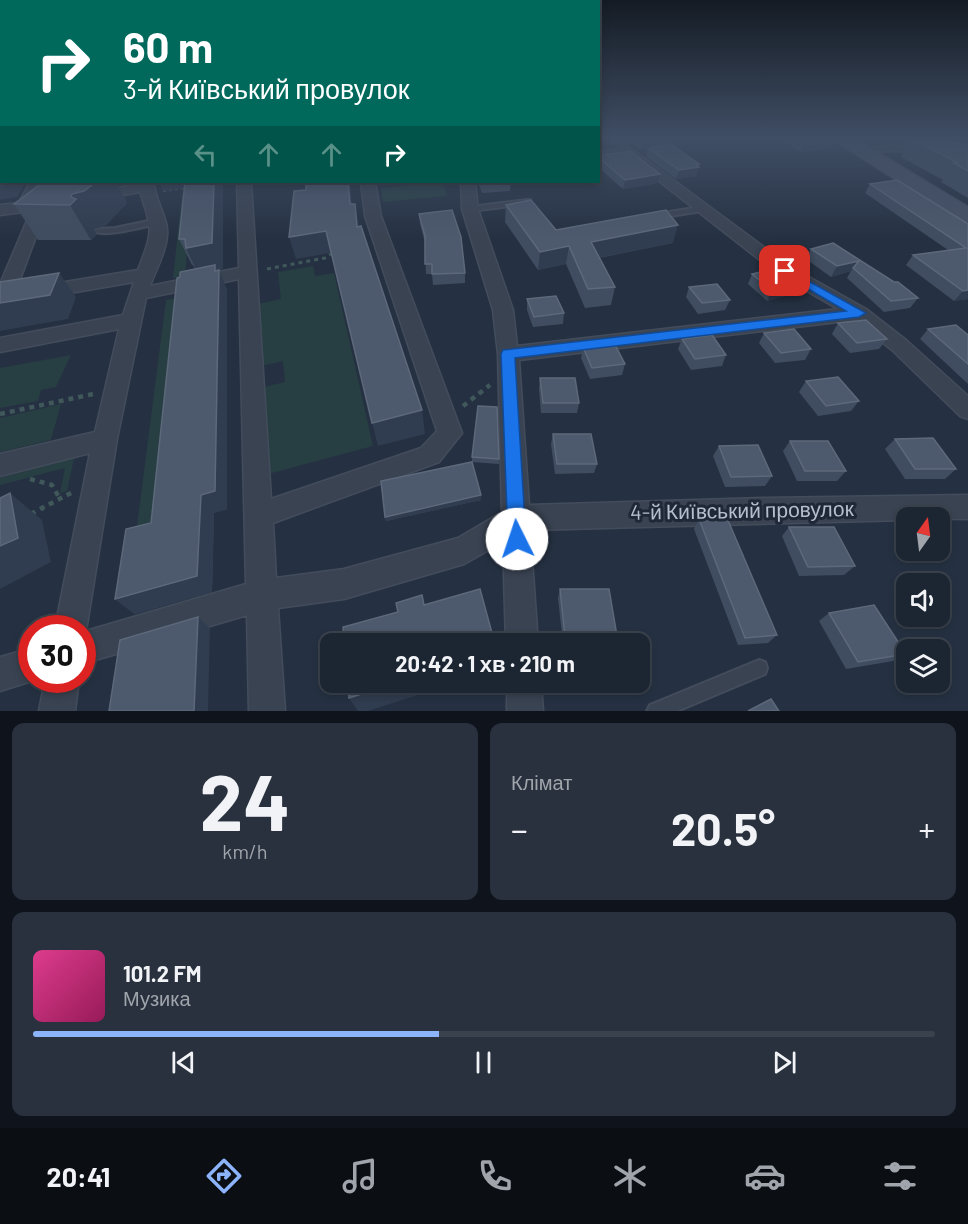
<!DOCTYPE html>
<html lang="uk">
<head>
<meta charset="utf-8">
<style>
	body { margin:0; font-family:Barlow,sans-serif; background:#29313e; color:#f1f3f6; height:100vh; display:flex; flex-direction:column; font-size:22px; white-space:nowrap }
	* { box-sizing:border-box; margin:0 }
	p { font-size:20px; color:#a0a5ac }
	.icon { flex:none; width:33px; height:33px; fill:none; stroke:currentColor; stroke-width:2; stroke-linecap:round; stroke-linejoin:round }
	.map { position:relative; height:711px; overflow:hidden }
	.sheet { display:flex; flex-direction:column; gap:12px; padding:12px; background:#0f141c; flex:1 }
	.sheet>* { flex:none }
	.guide { position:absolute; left:0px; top:0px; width:600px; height:183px; box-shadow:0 3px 9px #0003,0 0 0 2px #3a424d; background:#00695c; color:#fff; overflow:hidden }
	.needle { width:39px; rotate:14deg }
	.controls { position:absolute; left:896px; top:507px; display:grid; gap:12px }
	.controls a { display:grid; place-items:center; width:54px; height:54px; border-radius:12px; background:#1c2532; box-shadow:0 3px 9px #0003,0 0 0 2px #3a424d; font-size:30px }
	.speed { position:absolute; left:18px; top:615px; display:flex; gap:12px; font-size:30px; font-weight:700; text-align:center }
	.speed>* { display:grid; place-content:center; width:78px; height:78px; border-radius:50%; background:#1c2532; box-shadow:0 3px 9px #0003,0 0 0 2px #3a424d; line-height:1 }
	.speed .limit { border:9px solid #d22; background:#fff; color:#111 }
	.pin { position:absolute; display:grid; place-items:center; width:51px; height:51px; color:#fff; margin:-26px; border-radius:12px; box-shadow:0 3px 9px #0006 }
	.me { position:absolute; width:66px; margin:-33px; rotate:356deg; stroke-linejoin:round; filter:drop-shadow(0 0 4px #0008) }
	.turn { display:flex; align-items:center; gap:21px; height:126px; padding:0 24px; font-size:27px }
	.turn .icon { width:78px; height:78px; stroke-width:2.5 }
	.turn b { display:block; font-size:42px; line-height:51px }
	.lanes { display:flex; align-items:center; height:57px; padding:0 24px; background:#0003; justify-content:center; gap:30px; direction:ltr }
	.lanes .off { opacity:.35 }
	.big { font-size:45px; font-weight:700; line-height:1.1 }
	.sheet .card { flex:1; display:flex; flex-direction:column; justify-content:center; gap:9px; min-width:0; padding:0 21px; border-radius:12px; background:#29313e }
	.sheet .dial { align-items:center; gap:0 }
	.dial b { font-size:78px; line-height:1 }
	.song { display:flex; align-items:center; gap:18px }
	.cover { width:72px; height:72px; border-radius:9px; background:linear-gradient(135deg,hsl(330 70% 55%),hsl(330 70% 35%)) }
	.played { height:6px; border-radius:3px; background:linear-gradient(90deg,#8cb4fb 45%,#3a424d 45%) }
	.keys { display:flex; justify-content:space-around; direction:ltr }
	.heat { display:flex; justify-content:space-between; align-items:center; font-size:33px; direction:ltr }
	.sheet .tiles { flex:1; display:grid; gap:12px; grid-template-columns:1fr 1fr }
	.card:last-child { grid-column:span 2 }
	.trip { position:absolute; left:320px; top:633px; width:330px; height:60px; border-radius:12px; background:#1c2532; box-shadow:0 3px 9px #0003,0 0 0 2px #3a424d; font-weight:700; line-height:60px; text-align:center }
	.tabs { display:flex; height:96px; justify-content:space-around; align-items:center; background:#0b0f14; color:#a0a5ac }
	.tabs .icon { width:42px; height:42px }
	.tabs .active { color:#8cb4fb }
	.tabs b { font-size:27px; color:#f1f3f6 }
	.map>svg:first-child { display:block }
	.green { fill:#273f43 }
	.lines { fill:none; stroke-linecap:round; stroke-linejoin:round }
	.lane-casing { stroke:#434c5b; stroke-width:4 }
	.street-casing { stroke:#434c5b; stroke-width:3 }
	.secondary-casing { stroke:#434c5b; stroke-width:3 }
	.primary-casing { stroke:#434c5b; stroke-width:3 }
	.path-far3 { stroke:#41585b; stroke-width:2; stroke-dasharray:3 3; stroke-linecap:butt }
	.path-far2 { stroke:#41585b; stroke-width:3; stroke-dasharray:4 4; stroke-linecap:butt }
	.path-far1 { stroke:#41585b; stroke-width:4.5; stroke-dasharray:5 5; stroke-linecap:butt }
	.path { stroke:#41585b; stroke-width:5; stroke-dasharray:7 7; stroke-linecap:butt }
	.lane { fill:#3a4352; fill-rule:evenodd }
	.street { fill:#3a4352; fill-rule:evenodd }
	.secondary { fill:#475265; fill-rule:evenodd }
	.primary { fill:#586271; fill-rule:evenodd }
	.wall { fill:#404d60 }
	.shaded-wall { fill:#303c4f }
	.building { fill:#4d596c; stroke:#5d697b; stroke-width:1.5 }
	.route { fill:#1a73e8; stroke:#114b97; stroke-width:1.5 }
	.labels { text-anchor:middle; stroke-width:6; stroke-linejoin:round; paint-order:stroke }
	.near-street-label { font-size:21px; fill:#b6becc; stroke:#1e2837 }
</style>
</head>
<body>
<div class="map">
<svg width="968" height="711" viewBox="0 0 968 711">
	<rect width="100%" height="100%" fill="#253142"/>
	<g class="green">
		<path d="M443,182L447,196L383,202L381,188Z"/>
		<path d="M192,193L185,276L173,278L182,194Z"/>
		<path d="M313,266L315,276L334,273L373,446L268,474L264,387L285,382L283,361L261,366L257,304L281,299L278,272Z"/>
		<path d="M183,297L161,527L136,534L166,300Z"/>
		<path d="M71,355L56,387L41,390L38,401L0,408V368Z"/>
		<path d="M61,404L51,440L0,452V418Z"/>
		<path d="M74,458L67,491L60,493L65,468L0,485V478Z"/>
	</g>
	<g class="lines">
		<g class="lane-casing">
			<g id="lane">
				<path d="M611,139H618L633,152L628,153Z"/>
				<path d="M893,146L919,149L922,151L919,153L893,150L860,153L857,151L860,149Z"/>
				<path d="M527,200H530V204L470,211L466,209L470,207Z"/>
				<path d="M706,206L710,208L709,210L657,218L653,216L657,214Z"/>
				<path d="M158,219H161V223C146,226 106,238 94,231L98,229L115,228Z"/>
				<path d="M759,660L765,662L767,668L765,674L677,711H647L650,705Z"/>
			</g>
		</g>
		<g class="street-casing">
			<g id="street">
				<path d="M630,148L791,267L866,309L906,340L968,396V419L960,416L892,350L855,320L519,360L529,505L765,498L968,495V519L906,518V520L530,530L538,644H506L503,542L464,564L344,599L278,608L285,711H249L247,615L82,664V628H55L90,453L0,476V454L95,432L119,329L0,352V338L123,315L134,282L41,298L34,296L32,292L34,288L41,286L138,270C153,231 153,232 140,192L93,200L86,196L88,193L140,184V182H154C154,198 165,212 167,228C169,247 156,269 150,286L239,268L237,182H251L271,499L421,448L437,431L365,216L361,182H375L381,216L462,433L439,462L273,523L276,578L344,569L458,538L502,512L498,354L493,310L462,209L461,182H475L478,209L513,310L517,346L838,309L779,275L627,156L598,160V152ZM239,279L246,584L86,631L117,439L146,298Z"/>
				<path d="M30,182H44L34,202L41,200L48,204L15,293L19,298L17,302L0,304V284L31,211L0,215V205L19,203Z"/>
				<path d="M32,648V680H35L0,691V657Z"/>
				<path d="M45,680H79L75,711H39Z"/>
				<path d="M507,682H541L543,711H507Z"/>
			</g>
		</g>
		<g class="secondary-casing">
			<path id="secondary" d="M833,139H855L968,207V223L960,221Z"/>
		</g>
		<g class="primary-casing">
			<rect id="primary" x="0" y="139" width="2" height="12"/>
		</g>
		<path class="path-far3" d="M163,191L188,188"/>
		<path class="path-far2" d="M267,269L325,258L334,252"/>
		<g class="path-far1">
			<path d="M463,406L490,385"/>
			<path d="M0,414L93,394"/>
			<path d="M30,479L52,485L60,499"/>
			<path d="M40,509L73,492"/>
		</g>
		<path class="path" d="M29,515L43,508"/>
		<use href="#lane" class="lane"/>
		<use href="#street" class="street"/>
		<use href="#secondary" class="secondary"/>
		<use href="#primary" class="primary"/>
	</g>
	<g class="wall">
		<path d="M626,139H671L670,144L698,166L696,176L676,179L646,157L647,149L640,150Z"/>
		<path d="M781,139H834L829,149L801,152Z"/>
		<path d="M911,139H935L968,145V198L941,182L943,180L901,157Z"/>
		<path d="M598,156L660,174L658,183L623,189L598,167Z"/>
		<path d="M43,182H116L127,203L105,226L94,229L97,234L91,240H38L14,204Z"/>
		<path d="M159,182H222L223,183V269L217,270L227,290V509L214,513L212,592L135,614L115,599L151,523L180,277L195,269L193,265H192L179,239L185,188L163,191Z"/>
		<path d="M478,182H511L510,191L482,193Z"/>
		<path d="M870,184L968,224V299L954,301L906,265L913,255L948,250L865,193Z"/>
		<path d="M506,205L556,230L673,243L599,258L615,287L611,305L585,308L566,264L538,270L505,222Z"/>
		<path d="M419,214L465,273V283L433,285L432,274H426L425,243L420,224Z"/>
		<path d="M811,249L918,298L910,308L884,312L847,278L851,271L831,277L806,259Z"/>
		<path d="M752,274L788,295L767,301L748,284Z"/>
		<path d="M689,287L730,300L725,310L698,314L686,297Z"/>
		<path d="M527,299L564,313L563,324L533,327L527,310Z"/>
		<path d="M838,323L887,339L879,349L850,353L832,334Z"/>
		<path d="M928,329L968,335V384L920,339Z"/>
		<path d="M764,333L811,349L805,360L775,363L759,343Z"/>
		<path d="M682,339L726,355L722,366L691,370L678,349Z"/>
		<path d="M583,347L625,364L622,375L590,379L581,358Z"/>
		<path d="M540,378L579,403L577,413H541L539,389Z"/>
		<path d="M806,381L859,401L851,411L818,416L799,392Z"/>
		<path d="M497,407L499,464L472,462L481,495V500L386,521L385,517L472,462V457Z"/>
		<path d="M553,434L597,464L594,473L555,474L551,444Z"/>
		<path d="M895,439L956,469L945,479H905L885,449Z"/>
		<path d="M790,441L846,471L837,481H797L783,451Z"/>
		<path d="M719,446L772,476L765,486L725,487L713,456Z"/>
		<path d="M699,519L777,635L768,643L738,645L694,529Z"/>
		<path d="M789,527L855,566L844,575L799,576L782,536Z"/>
		<path d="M560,589L617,636L613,644H563L558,598Z"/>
		<path d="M829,613L906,654L893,661L846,669L819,621Z"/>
	</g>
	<g class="shaded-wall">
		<path d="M643,139H671L669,145L640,150Z"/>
		<path d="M806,139H834L829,149L801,152Z"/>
		<path d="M696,164H699L696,176L676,179L679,170Z"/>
		<path d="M2,172V182H26L17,197L0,200V173Z"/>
		<path d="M660,174L658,183L623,189L625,180Z"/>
		<path d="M96,182H116L127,203L105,226L94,229L97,234L91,240L70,205L72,194Z"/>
		<path d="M159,182H200V186L163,191Z"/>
		<path d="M214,182H222L223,183V269L217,270L219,274V270L227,290V509L214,513L212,592L135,614L115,599L197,576L198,274L186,248Z"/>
		<path d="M348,182H350L354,226L350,204Z"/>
		<path d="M355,204L359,226L361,250L357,227Z"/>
		<path d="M678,225L673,243L588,260L591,242Z"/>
		<path d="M326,231L331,253L296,259L289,237Z"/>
		<path d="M569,246L566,264L538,270L540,252Z"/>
		<path d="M859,261L851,271L831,277L837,266Z"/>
		<path d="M59,273L76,297L68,319L0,331V303Z"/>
		<path d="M793,285L788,295L767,301L772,290Z"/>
		<path d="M968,290V299L954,301L963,291Z"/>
		<path d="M422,410L425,434L378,446L372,423Z"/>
		<path d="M10,493L42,520L51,562L0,589V546Z"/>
		<path d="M481,495V500L386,521L385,517Z"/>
		<path d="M198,617L210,628L208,711H194Z"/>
		<path d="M400,682H458L368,711H358L349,698Z"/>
	</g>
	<g class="building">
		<path d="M913,139H935L968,145V171L954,163H958Z"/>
		<path d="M671,144L699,164H696L699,167L679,170L648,148Z"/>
		<path d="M0,147H2V172L0,173Z"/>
		<path d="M630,151L660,174L625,180L598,157V156Z"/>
		<path d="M897,180L968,224V290L963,291L913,255L966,248L870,184Z"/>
		<path d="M43,182H96L84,191L72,194L71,197L76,199L70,205L14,204Z"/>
		<path d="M185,182H214L212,243L186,248L185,239H179Z"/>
		<path d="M312,182H348L350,204H355L357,227L361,226L422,410L372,423L326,231L289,237L294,191L306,190V184H313Z"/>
		<path d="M481,182H508L482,184Z"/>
		<path d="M531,200L556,230L666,210L678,225L591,242L615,287L588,289L569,246L540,252L506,205Z"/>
		<path d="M452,210L461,237L465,273L432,274V264H425V236L419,214Z"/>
		<path d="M833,243L894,282H898L918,298L891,301L853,268L859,261L837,266L811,249Z"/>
		<path d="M215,265V271L219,270L215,491L201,495L197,576L115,599L126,529L151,523L177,278L180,277V272Z"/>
		<path d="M773,269L793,285L772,290L752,274Z"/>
		<path d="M59,273L50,295L0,303V282Z"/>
		<path d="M717,284L730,300L702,303L689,287Z"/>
		<path d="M556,296L564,313L534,317L527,299Z"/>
		<path d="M866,320L887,339L857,343L838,323Z"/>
		<path d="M956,325L968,335V364L928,329Z"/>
		<path d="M794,329L811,349L781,353L764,333Z"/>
		<path d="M712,335L726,355L695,359L682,339Z"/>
		<path d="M614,343L625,364L592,368L583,347Z"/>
		<path d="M838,377L859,401L826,406L806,381Z"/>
		<path d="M540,378H575L579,403H543Z"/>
		<path d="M478,406L497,407L499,459L472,457Z"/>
		<path d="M553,434H591L597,464H557Z"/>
		<path d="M933,438L956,469H915L895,439Z"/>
		<path d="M790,441H828L846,471H805Z"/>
		<path d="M758,445L772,476L731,477L719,446Z"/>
		<path d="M472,462L481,495L385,517L381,481Z"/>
		<path d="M10,493L18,538L0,546V498Z"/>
		<path d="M727,518L777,635L745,638L699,519Z"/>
		<path d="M789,527H834L855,566L808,567Z"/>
		<path d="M480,589L495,644H344L343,627L398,612L396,603L422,595L424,605Z"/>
		<path d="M560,589H609L617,636L565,637Z"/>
		<path d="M874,605L906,654L858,662L829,613Z"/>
		<path d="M198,617L194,711H109L120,640Z"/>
		<path d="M348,682H400L349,698Z"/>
		<path d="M771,699L779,711H748Z"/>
	</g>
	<linearGradient id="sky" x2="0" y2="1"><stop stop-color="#141b24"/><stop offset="0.58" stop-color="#404e65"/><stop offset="1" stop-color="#404e65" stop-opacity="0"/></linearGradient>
	<rect width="968" height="239" fill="url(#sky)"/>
	<path class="route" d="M785,268L866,313L859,317L515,358L526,539L524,545L517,547L511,545L508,539L501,354L503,350L846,311L781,273V269Z"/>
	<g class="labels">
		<g class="near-street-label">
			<text transform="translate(742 511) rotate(-1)" y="7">4-й Київський провулок</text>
		</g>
	</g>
</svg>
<div class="controls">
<a><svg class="needle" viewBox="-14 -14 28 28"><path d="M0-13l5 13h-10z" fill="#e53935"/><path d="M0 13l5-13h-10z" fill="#a0a5ac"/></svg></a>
<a><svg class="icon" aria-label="sound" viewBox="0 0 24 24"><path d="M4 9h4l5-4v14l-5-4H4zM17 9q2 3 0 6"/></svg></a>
<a><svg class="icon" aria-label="layers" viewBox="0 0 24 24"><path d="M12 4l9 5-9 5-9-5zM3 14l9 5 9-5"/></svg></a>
</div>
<div class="speed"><div class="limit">30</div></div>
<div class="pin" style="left:785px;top:271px;background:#d93025"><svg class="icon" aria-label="arrive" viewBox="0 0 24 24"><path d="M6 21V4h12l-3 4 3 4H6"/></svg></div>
<svg class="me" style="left:517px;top:539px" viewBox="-20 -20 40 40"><circle r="19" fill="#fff"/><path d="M0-13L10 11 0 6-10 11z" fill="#1a73e8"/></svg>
<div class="trip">20:42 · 1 хв · 210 m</div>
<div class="guide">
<div class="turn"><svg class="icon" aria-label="right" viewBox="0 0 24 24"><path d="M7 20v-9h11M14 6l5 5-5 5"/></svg><div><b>60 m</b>3-й Київський провулок</div></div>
<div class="lanes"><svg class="icon off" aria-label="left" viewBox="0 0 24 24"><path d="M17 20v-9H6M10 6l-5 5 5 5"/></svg><svg class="icon off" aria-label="ahead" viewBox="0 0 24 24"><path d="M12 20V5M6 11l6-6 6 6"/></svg><svg class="icon off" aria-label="ahead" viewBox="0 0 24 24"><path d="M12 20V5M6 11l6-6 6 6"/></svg><svg class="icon" aria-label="right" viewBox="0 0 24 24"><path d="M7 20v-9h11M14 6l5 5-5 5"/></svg></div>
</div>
</div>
<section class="sheet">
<div class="tiles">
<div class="card dial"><b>24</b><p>km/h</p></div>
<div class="card"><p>Клімат</p>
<div class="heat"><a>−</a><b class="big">20.5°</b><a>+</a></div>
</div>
<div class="card">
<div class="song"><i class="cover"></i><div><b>101.2 FM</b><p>Музика</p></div></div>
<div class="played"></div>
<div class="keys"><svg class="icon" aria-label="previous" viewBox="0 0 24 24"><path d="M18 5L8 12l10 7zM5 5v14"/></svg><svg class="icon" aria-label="pause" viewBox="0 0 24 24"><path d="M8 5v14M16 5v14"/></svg><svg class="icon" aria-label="next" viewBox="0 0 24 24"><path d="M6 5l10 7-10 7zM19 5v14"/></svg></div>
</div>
</div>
</section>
<nav class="tabs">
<b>20:41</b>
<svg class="icon active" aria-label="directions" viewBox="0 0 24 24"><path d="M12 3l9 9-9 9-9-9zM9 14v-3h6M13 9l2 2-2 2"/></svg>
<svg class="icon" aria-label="music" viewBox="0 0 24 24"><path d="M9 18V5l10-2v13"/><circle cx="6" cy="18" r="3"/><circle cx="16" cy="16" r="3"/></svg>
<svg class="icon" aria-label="phone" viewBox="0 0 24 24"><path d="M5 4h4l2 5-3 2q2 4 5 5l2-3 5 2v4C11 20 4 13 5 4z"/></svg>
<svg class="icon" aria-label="climate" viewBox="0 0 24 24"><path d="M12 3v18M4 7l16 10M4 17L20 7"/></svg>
<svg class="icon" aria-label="car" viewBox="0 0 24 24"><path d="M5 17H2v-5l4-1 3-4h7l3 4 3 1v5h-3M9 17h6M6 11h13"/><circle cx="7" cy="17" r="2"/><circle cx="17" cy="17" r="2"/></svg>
<svg class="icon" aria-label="filters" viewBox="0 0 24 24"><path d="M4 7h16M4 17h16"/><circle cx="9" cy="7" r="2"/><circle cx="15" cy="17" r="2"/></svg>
</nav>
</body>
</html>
